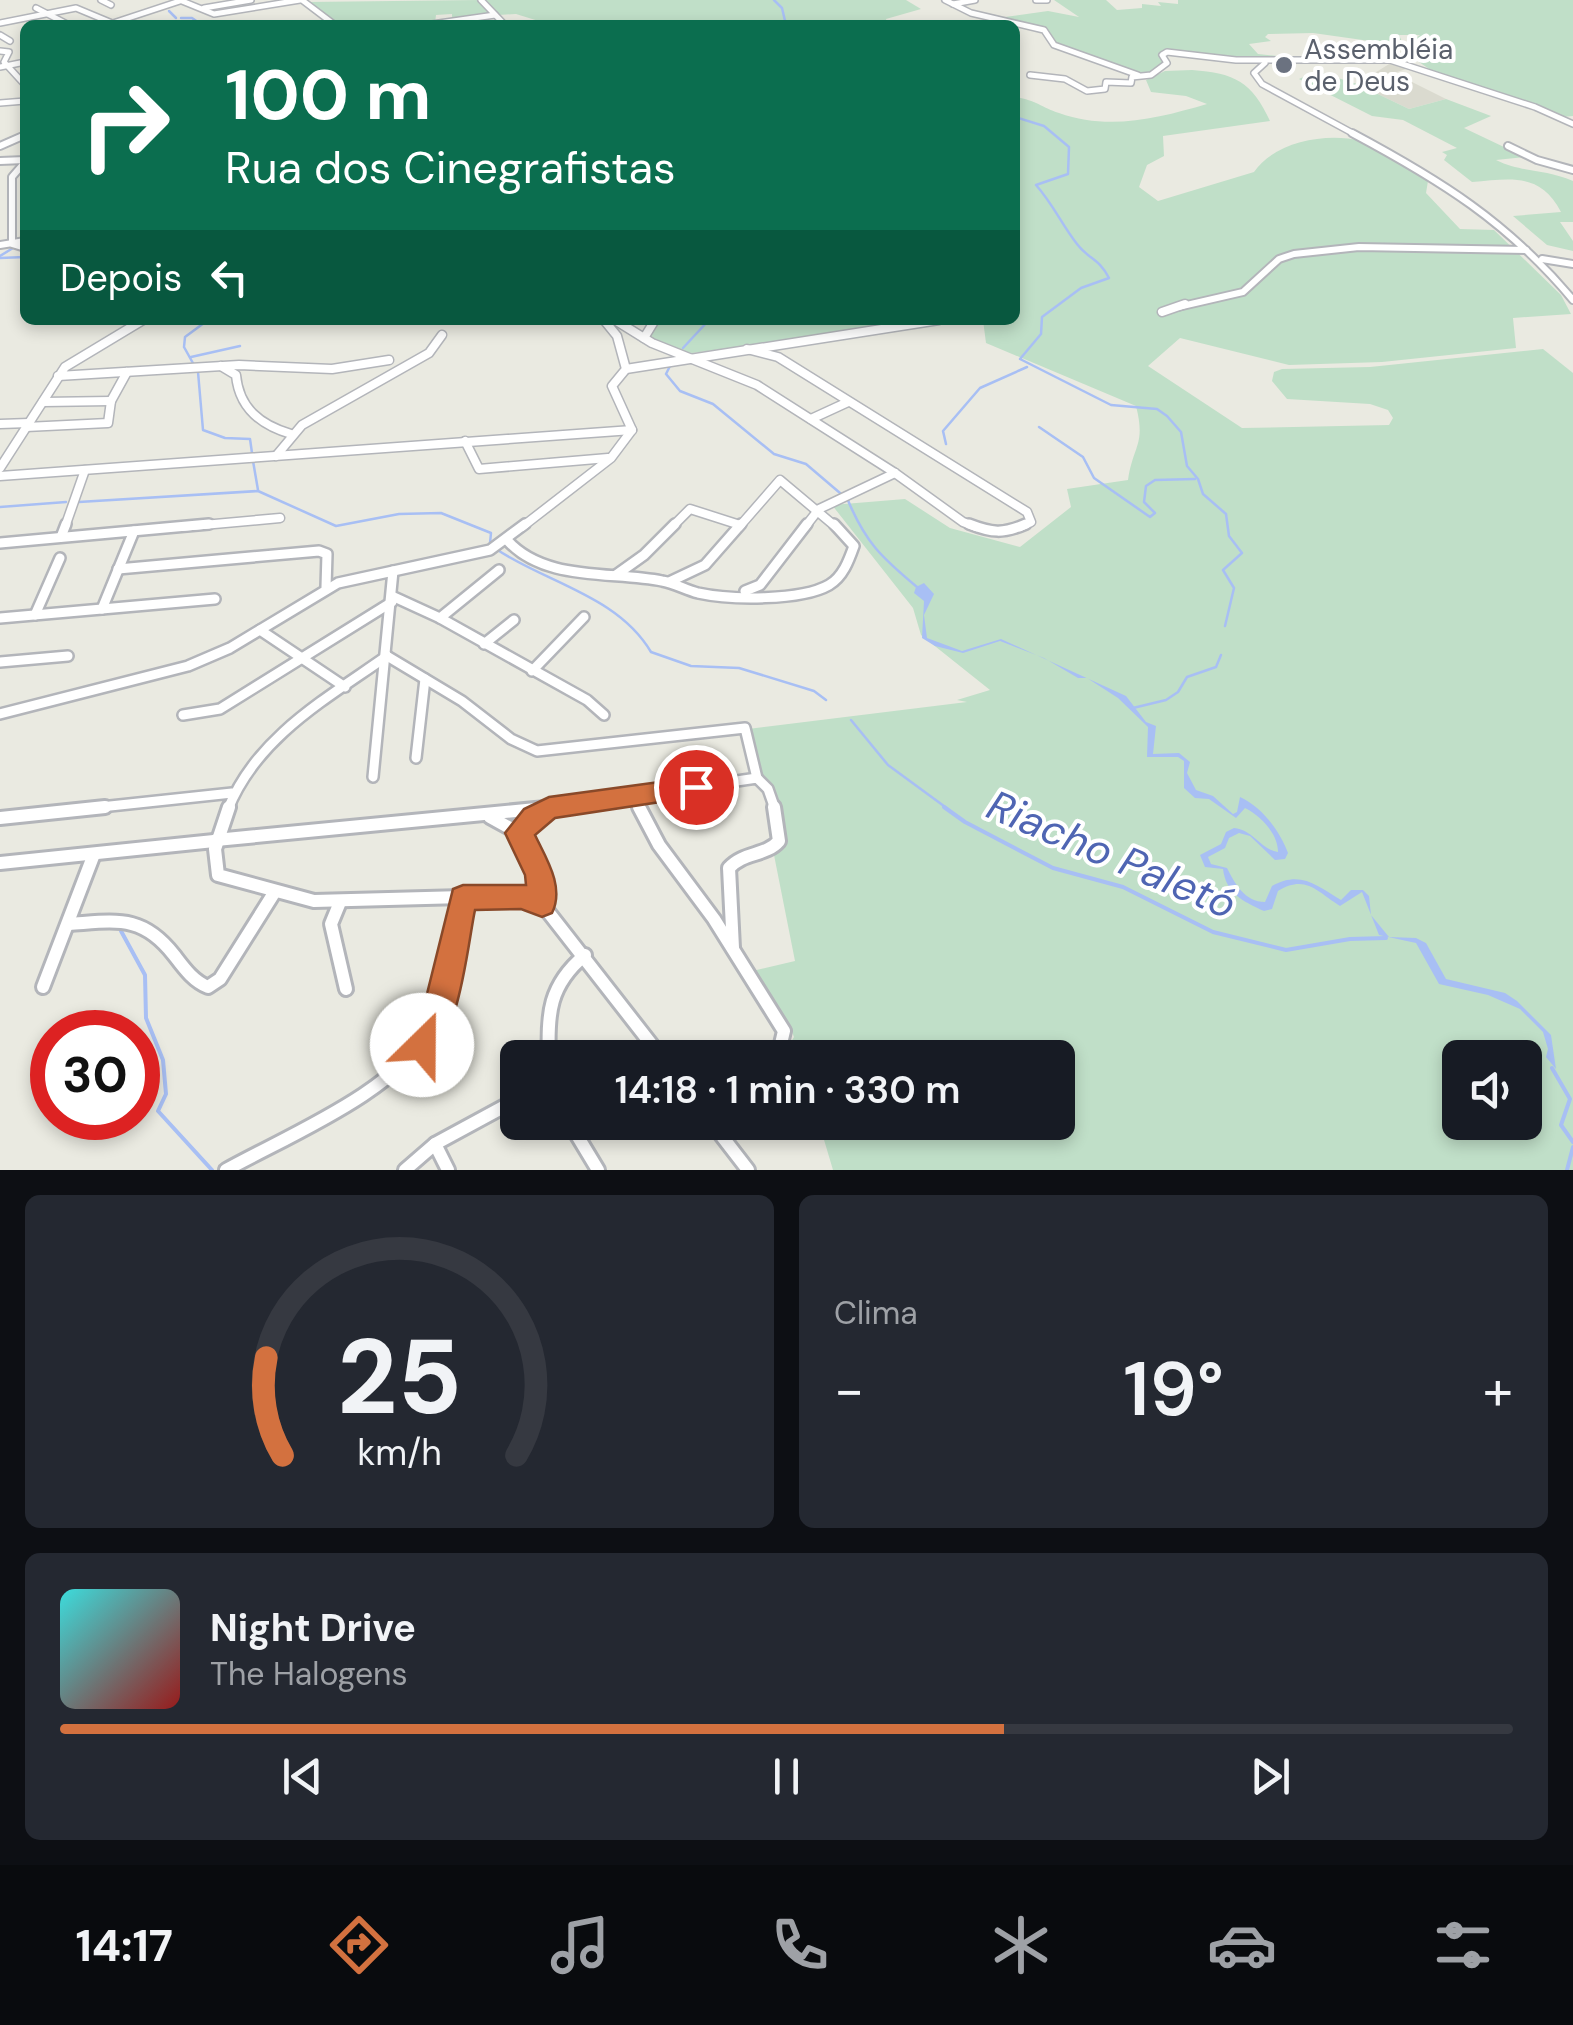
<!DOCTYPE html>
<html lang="pt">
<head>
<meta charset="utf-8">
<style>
	body { margin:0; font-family:"DM Sans",sans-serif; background:#242831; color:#f1f3f6; height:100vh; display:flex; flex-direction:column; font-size:38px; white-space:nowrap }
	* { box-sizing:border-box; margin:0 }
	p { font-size:32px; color:#9ea1a6 }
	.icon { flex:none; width:55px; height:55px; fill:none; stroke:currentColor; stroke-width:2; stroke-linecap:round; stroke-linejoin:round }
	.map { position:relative; height:1170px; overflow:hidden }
	.side { display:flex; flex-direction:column; gap:25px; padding:25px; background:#0d0f14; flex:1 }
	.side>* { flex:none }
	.top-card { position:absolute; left:20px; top:20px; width:1000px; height:305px; border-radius:15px; box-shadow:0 5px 15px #0003; background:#0b6e4f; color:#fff; overflow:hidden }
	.tools { position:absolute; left:1442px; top:1040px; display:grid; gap:20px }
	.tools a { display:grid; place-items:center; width:100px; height:100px; border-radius:15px; background:#171b24; box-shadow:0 5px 15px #0003; font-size:50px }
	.speed { position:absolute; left:30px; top:1010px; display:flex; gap:20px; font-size:50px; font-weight:700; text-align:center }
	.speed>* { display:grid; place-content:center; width:130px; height:130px; border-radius:50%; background:#171b24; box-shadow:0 5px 15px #0003; line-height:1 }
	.speed .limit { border:15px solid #d22; background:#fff; color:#111 }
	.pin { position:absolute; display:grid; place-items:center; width:85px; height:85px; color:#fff; margin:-42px; border:5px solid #fff; border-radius:50%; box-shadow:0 2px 10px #0007 }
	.me { position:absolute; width:110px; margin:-55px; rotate:23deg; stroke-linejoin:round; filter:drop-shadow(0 0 8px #0008) }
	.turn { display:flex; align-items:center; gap:35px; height:210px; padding:0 40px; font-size:45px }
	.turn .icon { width:130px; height:130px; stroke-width:2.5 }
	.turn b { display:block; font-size:70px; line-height:85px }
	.then { display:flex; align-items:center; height:95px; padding:0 40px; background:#0003; gap:20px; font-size:38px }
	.big { font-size:75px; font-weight:600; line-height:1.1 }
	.side .widget { flex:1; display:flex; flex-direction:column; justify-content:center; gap:15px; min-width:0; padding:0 35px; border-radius:15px; background:#242831 }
	.side .dial { align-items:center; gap:0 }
	.dial svg { height:260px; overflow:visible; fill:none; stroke:#363941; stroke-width:7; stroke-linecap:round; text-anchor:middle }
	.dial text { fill:#f1f3f6; stroke:none }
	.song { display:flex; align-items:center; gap:30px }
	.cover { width:120px; height:120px; border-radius:15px; background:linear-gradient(135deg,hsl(180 70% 55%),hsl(0 70% 35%)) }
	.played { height:10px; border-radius:5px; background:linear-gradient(90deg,#d3713f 65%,#363941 65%) }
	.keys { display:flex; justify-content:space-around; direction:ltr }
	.heat { display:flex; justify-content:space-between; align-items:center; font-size:55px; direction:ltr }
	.side .tiles { flex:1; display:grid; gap:25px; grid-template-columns:1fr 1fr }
	.widget:last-child { grid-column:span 2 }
	.trip { position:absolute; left:500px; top:1040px; width:575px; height:100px; border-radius:15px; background:#171b24; box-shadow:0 5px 15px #0003; font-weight:600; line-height:100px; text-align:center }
	.menu { display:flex; height:160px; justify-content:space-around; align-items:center; background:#090b0e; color:#9ea1a6 }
	.menu .icon { width:70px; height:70px }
	.menu .active { color:#d3713f }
	.menu b { font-size:45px; color:#f1f3f6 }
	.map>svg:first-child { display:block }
	.education { fill:#dadacf }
	.green { fill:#c0dfc8; fill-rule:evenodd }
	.water { fill:#a8bff4 }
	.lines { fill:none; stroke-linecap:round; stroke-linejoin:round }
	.stream-far1 { stroke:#a8bff4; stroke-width:2.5 }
	.stream { stroke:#a8bff4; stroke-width:4 }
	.minor-far4-casing { stroke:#b3b5ba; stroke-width:8 }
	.minor-far3-casing { stroke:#b3b5ba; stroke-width:10 }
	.minor-far2-casing { stroke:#b3b5ba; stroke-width:11 }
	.minor-far1-casing { stroke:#b3b5ba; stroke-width:14 }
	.minor-casing { stroke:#b3b5ba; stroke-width:18 }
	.minor-far4 { stroke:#fff; stroke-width:5 }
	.minor-far3 { stroke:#fff; stroke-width:6 }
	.minor-far2 { stroke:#fff; stroke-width:8 }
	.minor-far1 { stroke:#fff; stroke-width:9 }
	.minor { stroke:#fff; stroke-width:12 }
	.route { fill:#d3713f; stroke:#894929; stroke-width:2.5 }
	.worship-dot { fill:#6b7280; stroke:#fff; stroke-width:4 }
	.labels { text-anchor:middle; stroke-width:8; stroke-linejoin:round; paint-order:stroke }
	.far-worship-label { font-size:28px; fill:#5b616d; stroke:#fff; text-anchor:start }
	.near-water-label { font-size:42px; font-style:italic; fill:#4f65b3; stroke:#fff }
</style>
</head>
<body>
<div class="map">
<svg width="1573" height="1170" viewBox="0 0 1573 1170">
	<rect width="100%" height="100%" fill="#eaeae1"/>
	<path class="education" d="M1394,61L1412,67L1394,73L1446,99L1409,109L1357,84Z"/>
	<g class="green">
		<path d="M480,0L492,14L452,20V14L436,15L435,23L422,25H338L307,2Z"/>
		<path d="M483,0H906L921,9L886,19L888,25L868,20L855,25H541L545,23L516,14L498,15Z"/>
		<path d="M1054,0H1106L1117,10L1142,8V4L1161,6L1158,2L1178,4V0H1573V116L1562,117L1435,73L1419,62L1436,60L1419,45L1422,42L1416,38L1420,35H1399L1403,44L1398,45L1313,33L1268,34L1265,37L1271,41L1249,44L1258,54L1278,56L1264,61L1164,52L1165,62L1149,75H1142L1055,43L1047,30L1009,21L1005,17L1048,11L1079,17Z"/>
		<path d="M1192,70C1235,73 1252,82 1270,121L1163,136L1164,156L1147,165L1139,187L1158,201L1254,172C1274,142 1326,132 1361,141C1384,147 1408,167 1428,181L1426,193L1460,229L1494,230L1561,295L1571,314L1513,318L1516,348L1382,362L1289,365L1180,338L1148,366L1242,428L1389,425L1393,418L1388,410L1370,404L1287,399L1272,381L1274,372L1282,369L1370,367L1543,349L1573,373V1170H833L819,1123L1058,1122V1058L791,1057L786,1051L794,1037L791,1029L748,972L795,961L774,855L782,845L758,775L748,729L967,702L957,700L990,690L921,635L913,608L832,505L905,499L950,528L1020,547L1071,507L1067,489L1128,480C1133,445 1146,445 1136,406L986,343L983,320L934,321L692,353L660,347L651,335L661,320H1015V97C1036,100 1041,107 1059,113C1109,131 1159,118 1207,104L1186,96L1151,92L1146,80L1165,71ZM1460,1058H1525V1122H1460Z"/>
		<path d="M1316,71L1357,84L1409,109L1446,99L1491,116L1464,128L1525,157L1496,160C1522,173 1543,168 1573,181V222H1560L1573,241V251L1547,245L1513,216L1561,212C1540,172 1511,179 1472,182L1444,160L1447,155L1442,152L1457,148L1403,120L1372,116L1299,79Z"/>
	</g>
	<path class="water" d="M924,583L934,594L924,615L927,638L962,651L1001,639L1126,696L1146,722L1156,726L1153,754L1179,753L1190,762L1187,773L1196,790L1213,796L1233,814L1237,812L1240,797C1262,807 1280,831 1288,853L1285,859L1275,860L1250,836L1239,833L1229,838L1225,848L1208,857L1211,864L1227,868C1235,884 1245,902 1265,902L1272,886C1301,870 1317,886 1341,900L1351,890H1363L1369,896L1371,915L1389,937L1416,938L1426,943L1446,979L1505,993L1517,1001L1551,1035L1556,1069L1546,1057L1548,1049L1543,1032L1520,1009L1488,995L1439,984L1416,943L1379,935L1362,892L1340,906C1317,892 1306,874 1278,891L1272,909L1264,911C1242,901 1226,893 1223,869L1205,867L1200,855L1221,844L1226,832L1234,828C1254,830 1261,850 1278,852C1278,834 1261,816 1245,808L1236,818L1209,799L1195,798L1184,788V761L1178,757H1147L1148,727L1118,698L1087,678H1078L1044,658L1000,641L963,653L935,646L922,638L924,601L914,593L916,587Z"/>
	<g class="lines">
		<g class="stream-far1">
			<path d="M774,0L782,8L786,25"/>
			<path d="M169,11L176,18"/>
			<path d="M181,18H192L202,25"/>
			<path d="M1015,117L1044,126L1069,147L1068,174L1036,185C1053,204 1062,225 1077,244C1088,259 1099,258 1109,278L1081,288L1042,317L1041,334L1020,359L1111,405L1157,409L1167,416L1181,432L1187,466L1198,479L1203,494L1226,514L1229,536L1242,553L1223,570L1234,588L1225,626"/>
			<path d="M0,256L13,248"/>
			<path d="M0,258L25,257"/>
			<path d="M683,348L709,320"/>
			<path d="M191,357L240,346"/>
			<path d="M671,364L666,374L680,391L713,404L774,454L806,464L840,493"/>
			<path d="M194,365L184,347L185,337L208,320"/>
			<path d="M198,372L203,430L225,438L250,439L252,453"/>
			<path d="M1039,427L1083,457L1094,478L1150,517L1155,513L1144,502L1146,486L1155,480L1195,479"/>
			<path d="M946,444L943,431L980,388L1027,367"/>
			<path d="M253,461L258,490"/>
			<path d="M847,498C865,542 881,557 917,587"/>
			<path d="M79,502L258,491L336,526L399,514L441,513L491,533L490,543"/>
			<path d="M0,507L66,502"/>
			<path d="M496,549C547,583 618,596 651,652L691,666L739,668L814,691L826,700"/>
			<path d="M1133,708L1166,700L1178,692L1187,677L1216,667L1221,655"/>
			<path d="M851,720L888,765L948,809"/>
		</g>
		<g class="stream">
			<path d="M944,807L965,822L1053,868L1123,887L1213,932L1286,950L1350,939L1386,938"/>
			<path d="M121,931L145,975L146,1018L163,1060L166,1094L158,1111L212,1170"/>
			<path d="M1552,1068L1570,1099L1561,1125L1573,1142"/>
			<path d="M1567,1170L1573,1147"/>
		</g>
		<g class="minor-far4-casing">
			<g id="minor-far4">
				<path d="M101,0L111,5"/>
				<path d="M302,0L335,25"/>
				<path d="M481,0L505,25"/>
				<path d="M945,0L971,13L1044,30L1054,45L1138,75"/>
				<path d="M1036,0H1047"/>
				<path d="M182,1L214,14L300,0"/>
				<path d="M953,4L975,0"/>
				<path d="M36,8L69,25"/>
				<path d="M204,8L251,0"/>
				<path d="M0,23L76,8L112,23"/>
				<path d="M110,24L183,0"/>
				<path d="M425,25L495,15"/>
				<path d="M0,35L10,41"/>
				<path d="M0,51L9,52L4,62L25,85"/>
				<path d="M1265,63L1254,73L1262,84L1356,135"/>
				<path d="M0,67L25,62"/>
				<path d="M1030,75L1065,79L1087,91L1105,89L1106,82L1131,83L1132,77L1151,75L1167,63L1162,55L1167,52L1236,60H1390L1535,107L1573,124"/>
				<path d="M0,103L25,101"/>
			</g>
		</g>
		<g class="minor-far3-casing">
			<g id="minor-far3">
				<path d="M1352,133C1440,180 1508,222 1573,300"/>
				<path d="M0,146L25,135"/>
				<path d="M1508,146L1537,160L1573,170"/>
				<path d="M0,161L25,160"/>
				<path d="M25,162L12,177V244L25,248"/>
				<path d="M0,245L25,241"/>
				<path d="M1542,259L1573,264"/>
				<path d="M1178,307L1243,292L1279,259L1294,254L1359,247L1526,250"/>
			</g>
		</g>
		<g class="minor-far2-casing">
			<g id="minor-far2">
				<path d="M1162,312L1185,304"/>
				<path d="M615,320L652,343L757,385L895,473L963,522L976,527"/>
				<path d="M644,338L655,320"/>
				<path d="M747,349L778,357L1027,512L1031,522L1020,527"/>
				<path d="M221,366L236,375C239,408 260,425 291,434"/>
				<path d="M626,369L939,320"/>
				<path d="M58,376L239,365L332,369L389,360"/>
				<path d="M43,402L111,401"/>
				<path d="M811,419L848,402"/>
				<path d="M0,424L29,423"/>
				<path d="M26,427L108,423L111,401L127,372"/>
				<path d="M465,441L479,469L608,458"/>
				<path d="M276,456L302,425L429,353L442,335"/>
				<path d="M0,468L65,367L143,320"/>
				<path d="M0,476L632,430"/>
				<path d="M65,527L85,470"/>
				<path d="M181,527L280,518"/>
				<path d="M522,527L611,458L632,430L612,386L626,369L617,336L604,320"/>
				<path d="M672,527L690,509L740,525"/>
				<path d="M739,527L780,480L836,527"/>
				<path d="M805,527L819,509L895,473"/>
			</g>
		</g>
		<g class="minor-far1-casing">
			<g id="minor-far1">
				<path d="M969,524C992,533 1003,534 1026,524"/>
				<path d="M61,537L66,524"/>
				<path d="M507,540C544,582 612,571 662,581C674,583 686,590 698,593C730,600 801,601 829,585C843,577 849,560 854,546L834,524"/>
				<path d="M0,543L209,524"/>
				<path d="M118,569L319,551L327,554L326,587"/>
				<path d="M616,575L644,555L675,524"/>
				<path d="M669,582L705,565L741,524"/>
				<path d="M745,591L760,585L807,524"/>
				<path d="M392,596L440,618L587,700L604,715"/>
				<path d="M102,609L134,531"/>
				<path d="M35,615L60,558"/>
				<path d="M0,618L215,599"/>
				<path d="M440,618L499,570"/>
				<path d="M260,630L345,687"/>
				<path d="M484,644L514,620"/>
				<path d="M387,656L462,701L511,739L537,751L745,728L757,778"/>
				<path d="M0,662L68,656"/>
				<path d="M532,671L584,617"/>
				<path d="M0,714L188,666L230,648L338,583L490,550L525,524"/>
				<path d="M183,715L220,709L392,602"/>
				<path d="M416,758L425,679"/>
				<path d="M373,777L393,571"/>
				<path d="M635,796L757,778L768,789L775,809"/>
				<path d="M82,809L232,793"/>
				<path d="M228,809C257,737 326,699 387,656"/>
				<path d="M538,809L635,796L640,809"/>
			</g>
		</g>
		<g class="minor-casing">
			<g id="minor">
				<path d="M229,807L215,849L218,875L314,901L500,896L523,897L542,904L662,1058"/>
				<path d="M639,807L659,845L714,919L784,1031L780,1048L767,1058"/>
				<path d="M542,812L519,833L540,875L542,904"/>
				<path d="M490,817L519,833"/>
				<path d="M0,818L105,807"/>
				<path d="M216,840L556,807"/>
				<path d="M0,863L214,841"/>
				<path d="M340,902L331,924L346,989"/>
				<path d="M69,924C116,921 142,914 174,955C184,968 193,981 208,987L220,979L274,893"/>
				<path d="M733,948L729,868C743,852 766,856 779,841L774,807"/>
				<path d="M43,987L94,854"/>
				<path d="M549,1058C547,1014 549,985 585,955"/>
				<path d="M569,1122L598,1170"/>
				<path d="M711,1122L748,1170"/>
				<path d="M435,1144L448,1170"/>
				<path d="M226,1170C291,1134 396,1092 434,1026C455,990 455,939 463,898"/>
				<path d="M405,1170L435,1144L518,1099"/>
			</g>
		</g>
		<use href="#minor-far4" class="minor-far4"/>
		<use href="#minor-far3" class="minor-far3"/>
		<use href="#minor-far2" class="minor-far2"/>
		<use href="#minor-far1" class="minor-far1"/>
		<use href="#minor" class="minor"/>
	</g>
	<path class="route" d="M696,777L706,780L710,787L706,795L555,818L535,835C546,858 565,887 552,913L542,917L521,909L475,910C467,948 459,1046 422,1060L410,1056L406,1045L421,1018L453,889L463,885H526L525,875L505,833L524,809L549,797Z"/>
	<circle class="worship-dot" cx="1284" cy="65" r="10"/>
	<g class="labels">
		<g class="far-worship-label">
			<text x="1304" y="59">Assembléia<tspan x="1304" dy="32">de Deus</tspan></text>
		</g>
		<g class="near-water-label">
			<text transform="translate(1112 854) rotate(23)" y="15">Riacho Paletó</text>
		</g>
	</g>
</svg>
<div class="tools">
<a><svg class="icon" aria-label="sound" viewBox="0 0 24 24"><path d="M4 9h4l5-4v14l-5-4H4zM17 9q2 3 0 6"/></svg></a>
</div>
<div class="speed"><div class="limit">30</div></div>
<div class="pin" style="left:696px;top:787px;background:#d93025"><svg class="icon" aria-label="arrive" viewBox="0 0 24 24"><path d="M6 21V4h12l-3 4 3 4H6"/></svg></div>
<svg class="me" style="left:422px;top:1045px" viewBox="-20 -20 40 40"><circle r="19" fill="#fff"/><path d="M0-13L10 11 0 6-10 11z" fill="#d3713f"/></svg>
<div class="trip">14:18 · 1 min · 330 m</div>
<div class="top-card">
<div class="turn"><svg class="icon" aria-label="right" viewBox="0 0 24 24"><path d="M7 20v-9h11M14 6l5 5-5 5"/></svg><div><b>100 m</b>Rua dos Cinegrafistas</div></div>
<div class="then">Depois<svg class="icon" aria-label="left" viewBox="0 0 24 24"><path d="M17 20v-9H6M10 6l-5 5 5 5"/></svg></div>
</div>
</div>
<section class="side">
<div class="tiles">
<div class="widget dial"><svg viewBox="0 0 100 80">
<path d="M14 69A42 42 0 1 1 86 69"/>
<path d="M14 69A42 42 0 0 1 9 39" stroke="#d3713f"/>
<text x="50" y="56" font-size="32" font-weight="700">25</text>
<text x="50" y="72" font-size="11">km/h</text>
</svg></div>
<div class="widget"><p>Clima</p>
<div class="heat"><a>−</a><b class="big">19°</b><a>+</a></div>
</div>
<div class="widget">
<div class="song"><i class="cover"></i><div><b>Night Drive</b><p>The Halogens</p></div></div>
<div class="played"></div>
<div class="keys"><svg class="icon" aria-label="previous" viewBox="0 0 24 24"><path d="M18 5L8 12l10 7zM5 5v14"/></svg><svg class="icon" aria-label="pause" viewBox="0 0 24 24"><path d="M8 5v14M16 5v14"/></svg><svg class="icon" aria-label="next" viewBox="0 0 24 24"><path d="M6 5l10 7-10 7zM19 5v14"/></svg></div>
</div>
</div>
</section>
<nav class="menu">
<b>14:17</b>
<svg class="icon active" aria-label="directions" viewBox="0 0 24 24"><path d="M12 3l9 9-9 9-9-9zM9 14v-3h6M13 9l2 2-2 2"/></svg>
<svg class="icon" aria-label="music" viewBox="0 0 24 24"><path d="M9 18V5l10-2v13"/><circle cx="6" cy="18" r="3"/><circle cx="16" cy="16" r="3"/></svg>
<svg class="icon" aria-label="phone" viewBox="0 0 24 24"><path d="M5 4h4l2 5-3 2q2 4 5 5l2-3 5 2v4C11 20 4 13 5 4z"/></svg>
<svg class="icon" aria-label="climate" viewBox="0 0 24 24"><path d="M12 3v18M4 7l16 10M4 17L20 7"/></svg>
<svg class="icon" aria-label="car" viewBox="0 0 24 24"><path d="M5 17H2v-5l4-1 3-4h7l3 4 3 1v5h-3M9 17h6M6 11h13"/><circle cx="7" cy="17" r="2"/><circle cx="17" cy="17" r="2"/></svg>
<svg class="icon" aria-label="filters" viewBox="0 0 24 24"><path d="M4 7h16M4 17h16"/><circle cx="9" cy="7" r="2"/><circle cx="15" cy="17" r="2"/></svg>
</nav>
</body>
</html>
